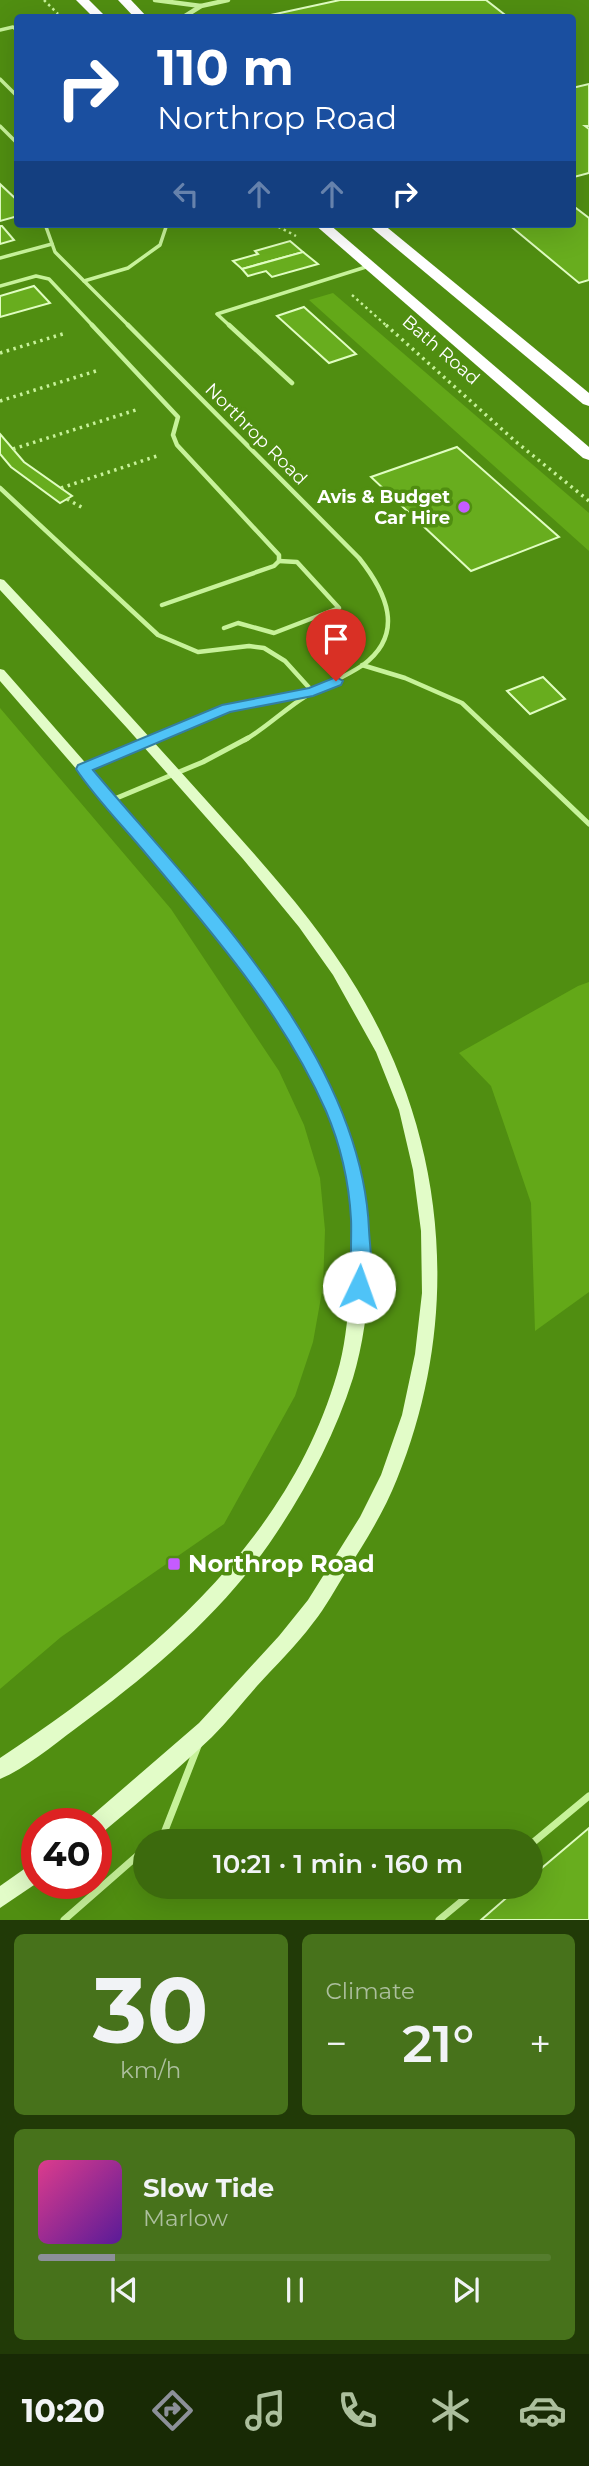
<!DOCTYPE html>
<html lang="en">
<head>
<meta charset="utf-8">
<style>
	body { margin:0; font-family:Montserrat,sans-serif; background:#47721b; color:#f1f3f6; height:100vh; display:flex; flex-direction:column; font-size:26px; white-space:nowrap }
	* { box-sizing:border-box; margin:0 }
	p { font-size:23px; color:#acbf9d }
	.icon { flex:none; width:38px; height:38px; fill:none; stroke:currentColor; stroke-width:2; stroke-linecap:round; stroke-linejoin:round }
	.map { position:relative; height:1920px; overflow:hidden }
	.panel { display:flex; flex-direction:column; gap:14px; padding:14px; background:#213a07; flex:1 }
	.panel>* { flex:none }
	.banner { position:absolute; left:14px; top:14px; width:562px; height:214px; border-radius:7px; box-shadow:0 7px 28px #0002; background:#1a4fa0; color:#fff; overflow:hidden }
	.speed { position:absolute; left:21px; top:1808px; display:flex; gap:14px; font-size:35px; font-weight:700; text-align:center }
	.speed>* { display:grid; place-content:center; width:91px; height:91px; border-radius:50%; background:#3c6a0d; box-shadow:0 7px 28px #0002; line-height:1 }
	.speed .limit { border:10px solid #d22; background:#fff; color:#111 }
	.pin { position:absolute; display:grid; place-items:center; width:60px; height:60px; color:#fff; margin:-72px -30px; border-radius:50% 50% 50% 0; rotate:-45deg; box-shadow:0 0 7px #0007 }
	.pin .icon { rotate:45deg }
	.me { position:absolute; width:77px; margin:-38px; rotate:3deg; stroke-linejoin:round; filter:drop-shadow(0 0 5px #0008) }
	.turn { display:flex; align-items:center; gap:24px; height:147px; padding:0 28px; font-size:32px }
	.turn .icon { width:91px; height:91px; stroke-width:2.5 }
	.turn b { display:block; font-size:49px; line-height:60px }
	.lanes { display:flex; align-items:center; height:66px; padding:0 28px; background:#0003; justify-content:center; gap:35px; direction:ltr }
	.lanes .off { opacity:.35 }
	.big { font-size:52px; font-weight:600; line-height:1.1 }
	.panel .widget { flex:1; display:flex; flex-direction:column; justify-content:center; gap:10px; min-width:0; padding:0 24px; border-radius:10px; background:#47721b }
	.panel .dial { align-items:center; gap:0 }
	.dial b { font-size:91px; line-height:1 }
	.song { display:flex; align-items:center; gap:21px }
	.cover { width:84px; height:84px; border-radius:10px; background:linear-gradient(135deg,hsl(330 70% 55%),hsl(270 70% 35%)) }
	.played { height:7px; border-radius:4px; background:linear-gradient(90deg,#8c9099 15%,#557d2e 15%) }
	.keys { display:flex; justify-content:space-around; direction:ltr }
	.heat { display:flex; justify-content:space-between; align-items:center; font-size:38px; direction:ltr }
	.panel .tiles { flex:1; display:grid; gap:14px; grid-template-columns:1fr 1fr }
	.widget:last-child { grid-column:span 2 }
	.trip { position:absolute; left:133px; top:1829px; width:410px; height:70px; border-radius:35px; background:#3c6a0d; box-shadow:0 7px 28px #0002; font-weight:600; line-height:70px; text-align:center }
	.menu { display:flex; height:112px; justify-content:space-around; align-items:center; background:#182a05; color:#acbf9d }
	.menu .icon { width:49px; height:49px }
	.menu .on { color:#8c9099 }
	.menu b { font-size:32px; color:#f1f3f6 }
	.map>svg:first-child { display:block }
	.green { fill:#63a818 }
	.building { fill:#68ad1e; stroke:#e0fdc1; stroke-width:2 }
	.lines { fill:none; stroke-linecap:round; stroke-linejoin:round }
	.path-far1 { stroke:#c7f29a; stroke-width:2.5; stroke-dasharray:2.5 3.5; stroke-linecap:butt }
	.path { stroke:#c7f29a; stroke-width:3.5; stroke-dasharray:2.5 4.5; stroke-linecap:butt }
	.lane-far3 { stroke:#c7f29a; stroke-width:3.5 }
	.lane-far2 { stroke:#c7f29a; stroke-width:4.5 }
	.lane-far1 { stroke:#c7f29a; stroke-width:5 }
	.lane { stroke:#c7f29a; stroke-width:7 }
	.street { stroke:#c7f29a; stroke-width:4.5 }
	.secondary { fill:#e2fcc8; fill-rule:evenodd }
	.highway { fill:#fff; fill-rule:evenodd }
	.route { fill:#4fc3f7; stroke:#337fa1; stroke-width:2 }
	.poi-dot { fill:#c55bff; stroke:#508e11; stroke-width:2.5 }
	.labels { text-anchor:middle; stroke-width:7; stroke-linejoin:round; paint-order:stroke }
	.far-street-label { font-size:18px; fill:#fff; stroke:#508e11 }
	.far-poi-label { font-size:18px; font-weight:bold; fill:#fff; stroke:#508e11; text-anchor:end }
	.near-poi-label { font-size:24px; font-weight:bold; fill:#fff; stroke:#508e11; text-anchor:start }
</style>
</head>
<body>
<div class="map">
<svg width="589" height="1920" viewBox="0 0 589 1920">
	<rect width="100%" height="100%" fill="#508e11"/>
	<g class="green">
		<path d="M333,293L589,513V551L309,300Z"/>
		<path d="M0,708L171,909L279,1071L304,1125L320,1178L325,1230L323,1286L313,1342L295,1396L224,1524L61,1637L0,1689Z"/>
		<path d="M589,982V1292L535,1331L531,1203L491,1086L459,1053L578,986Z"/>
	</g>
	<g class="building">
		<path d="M340,0H486L509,18H257Z"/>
		<path d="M589,84V126H585L589,129V173L574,177L572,88Z"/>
		<path d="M0,184L18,201V216L0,221Z"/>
		<path d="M572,205L589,218V280L579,283L508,224H572Z"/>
		<path d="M0,226H2L14,240L0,244Z"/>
		<path d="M290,241L303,252L242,269L233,261L258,254L255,251Z"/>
		<path d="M303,252L318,264L272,277L266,271L248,276L242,269Z"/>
		<path d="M34,286L50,303L0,317V296Z"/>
		<path d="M304,307L356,354L329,363L277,316Z"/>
		<path d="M0,434L24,462L72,496L60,503L11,467L0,454Z"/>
		<path d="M457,447L559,537L471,571L371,477Z"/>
		<path d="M543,677L565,699L530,714L507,691Z"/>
		<path d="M589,1828V1920H481L520,1886H530V1878Z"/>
	</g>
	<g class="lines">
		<g class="path-far1">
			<path d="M44,0L58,14"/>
			<path d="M273,224L296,236"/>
			<path d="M352,295L388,327"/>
		</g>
		<g class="path">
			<path d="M386,325L515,441L589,501"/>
			<path d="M0,353L66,333"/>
			<path d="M0,401L99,370"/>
			<path d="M13,449L136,410"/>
			<path d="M61,488L157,456"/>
			<path d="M67,499L83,508"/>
		</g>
		<g class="lane-far3">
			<path d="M0,30L13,27L18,31"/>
			<path d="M0,79L18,97"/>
			<path d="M0,126L18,144"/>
			<path d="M45,224L55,252L130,327"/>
			<path d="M0,258L52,244"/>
			<path d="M84,281L128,268L160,245L166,227L162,224"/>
			<path d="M0,286L36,276L49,279L94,327"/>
			<path d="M231,327L217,314L369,266"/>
		</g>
		<g class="lane-far2">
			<path d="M92,325L178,417L173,435L177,445L279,555V561L274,566L162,605"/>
			<path d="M128,325L359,558C386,592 406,633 363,665C345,677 325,685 306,696C285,709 267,727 245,740"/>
			<path d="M229,325L292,383"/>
			<path d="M0,488L158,635L198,652L249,646L264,648L285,661L313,692"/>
			<path d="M224,628L238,623L274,633L339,608L297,562L279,561"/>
			<path d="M362,665L405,678L462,703L501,740"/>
			<path d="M152,740L227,708L310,692"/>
		</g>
		<g class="lane-far1">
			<path d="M499,738L589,824"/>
			<path d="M85,768L156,738"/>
			<path d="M112,800L203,762L248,738"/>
		</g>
		<g class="lane">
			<path d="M155,1841L164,1833L198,1746"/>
			<path d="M530,1845L589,1796"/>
			<path d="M64,1920L145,1849"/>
			<path d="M439,1920L480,1886"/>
		</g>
		<g class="street">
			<path d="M155,0L201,6"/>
			<path d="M182,18L201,6L228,0"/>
		</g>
		<g class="secondary">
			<path d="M0,579L4,580C76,656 146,733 215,810C266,867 318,924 357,989C447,1138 463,1316 397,1479C384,1512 365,1542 346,1572C335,1589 326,1607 313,1623C296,1646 276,1665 257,1686C242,1703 228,1721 212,1737C177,1770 140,1801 103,1832L96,1835V1824H87L89,1818L199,1723L279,1636L308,1600L360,1517L381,1475L402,1415L415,1354L422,1293L421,1231L413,1170L399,1110L376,1052L333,975L299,927L243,859L127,728L0,590Z"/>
			<path d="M0,669L4,670C65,739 126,809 185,879C249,956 317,1037 350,1133C375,1204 375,1306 353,1378C334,1438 304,1493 269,1544C217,1618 147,1676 75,1729C52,1746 26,1768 0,1779V1758C143,1663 287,1546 337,1374C345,1348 347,1321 350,1295C356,1233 351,1169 327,1111C292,1029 234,958 178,889C120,819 60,750 0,681Z"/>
			<path d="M37,1860V1883L0,1908V1886Z"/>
		</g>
		<g class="highway">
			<path d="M76,0H89L107,18H94Z"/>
			<path d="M118,0H131L148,18H135Z"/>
			<path d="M314,224H329L589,447V460L583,458Z"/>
			<path d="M367,224H383L589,393V406L583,404Z"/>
		</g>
	</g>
	<path class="route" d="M336,677L343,681L341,685L313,696L230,712L93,770C200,897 362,1055 369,1230C370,1250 375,1274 366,1293L359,1295L353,1293C349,1285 352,1233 351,1219C349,1183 340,1144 326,1111C283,1014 214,935 147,855C124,827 96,799 76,769L78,765L222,705L309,688Z"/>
	<g class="poi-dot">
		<circle cx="464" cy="507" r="7"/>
		<rect x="167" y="1557" width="14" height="14" rx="3.5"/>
	</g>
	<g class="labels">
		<g class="far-street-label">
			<text transform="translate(441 350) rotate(41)" y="6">Bath Road</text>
			<text transform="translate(256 434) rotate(45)" y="6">Northrop Road</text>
		</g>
		<g class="far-poi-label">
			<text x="450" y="503">Avis &amp; Budget<tspan x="450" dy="21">Car Hire</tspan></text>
		</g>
		<g class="near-poi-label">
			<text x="188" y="1572">Northrop Road</text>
		</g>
	</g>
</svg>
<div class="speed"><div class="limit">40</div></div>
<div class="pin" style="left:336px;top:681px;background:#d93025"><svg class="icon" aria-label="arrive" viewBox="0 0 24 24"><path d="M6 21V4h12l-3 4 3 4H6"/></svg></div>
<svg class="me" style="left:359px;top:1287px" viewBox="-20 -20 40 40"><circle r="19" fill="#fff"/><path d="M0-13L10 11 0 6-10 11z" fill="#4fc3f7"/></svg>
<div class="trip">10:21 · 1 min · 160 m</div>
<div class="banner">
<div class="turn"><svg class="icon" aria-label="right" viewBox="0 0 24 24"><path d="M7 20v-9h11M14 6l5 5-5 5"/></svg><div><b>110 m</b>Northrop Road</div></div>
<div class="lanes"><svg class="icon off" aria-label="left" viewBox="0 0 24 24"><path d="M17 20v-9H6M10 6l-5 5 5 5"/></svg><svg class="icon off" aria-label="ahead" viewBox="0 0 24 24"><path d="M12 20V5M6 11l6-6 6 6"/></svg><svg class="icon off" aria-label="ahead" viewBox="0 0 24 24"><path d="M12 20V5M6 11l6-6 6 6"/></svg><svg class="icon" aria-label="right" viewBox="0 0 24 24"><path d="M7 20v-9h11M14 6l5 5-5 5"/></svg></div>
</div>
</div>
<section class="panel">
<div class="tiles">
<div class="widget dial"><b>30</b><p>km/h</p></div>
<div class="widget"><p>Climate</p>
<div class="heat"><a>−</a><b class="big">21°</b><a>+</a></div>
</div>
<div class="widget">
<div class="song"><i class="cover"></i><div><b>Slow Tide</b><p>Marlow</p></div></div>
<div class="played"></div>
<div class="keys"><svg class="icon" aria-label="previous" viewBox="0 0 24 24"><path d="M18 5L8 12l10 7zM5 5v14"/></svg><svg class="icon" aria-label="pause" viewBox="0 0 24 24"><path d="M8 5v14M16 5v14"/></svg><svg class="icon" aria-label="next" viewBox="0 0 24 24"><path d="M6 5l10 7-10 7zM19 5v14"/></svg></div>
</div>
</div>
</section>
<nav class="menu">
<b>10:20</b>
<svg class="icon on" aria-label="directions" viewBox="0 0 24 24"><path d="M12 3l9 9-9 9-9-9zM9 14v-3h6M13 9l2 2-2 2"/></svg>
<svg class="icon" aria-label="music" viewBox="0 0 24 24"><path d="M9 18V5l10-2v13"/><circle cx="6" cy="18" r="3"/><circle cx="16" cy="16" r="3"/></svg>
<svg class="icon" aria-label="phone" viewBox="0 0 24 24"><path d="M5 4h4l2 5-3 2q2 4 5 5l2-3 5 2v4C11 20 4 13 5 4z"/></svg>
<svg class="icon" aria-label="climate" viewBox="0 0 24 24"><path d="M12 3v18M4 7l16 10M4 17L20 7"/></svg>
<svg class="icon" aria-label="car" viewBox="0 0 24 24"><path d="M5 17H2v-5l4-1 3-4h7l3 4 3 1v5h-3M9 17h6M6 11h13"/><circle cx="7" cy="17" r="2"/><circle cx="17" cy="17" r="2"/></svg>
</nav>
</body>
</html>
